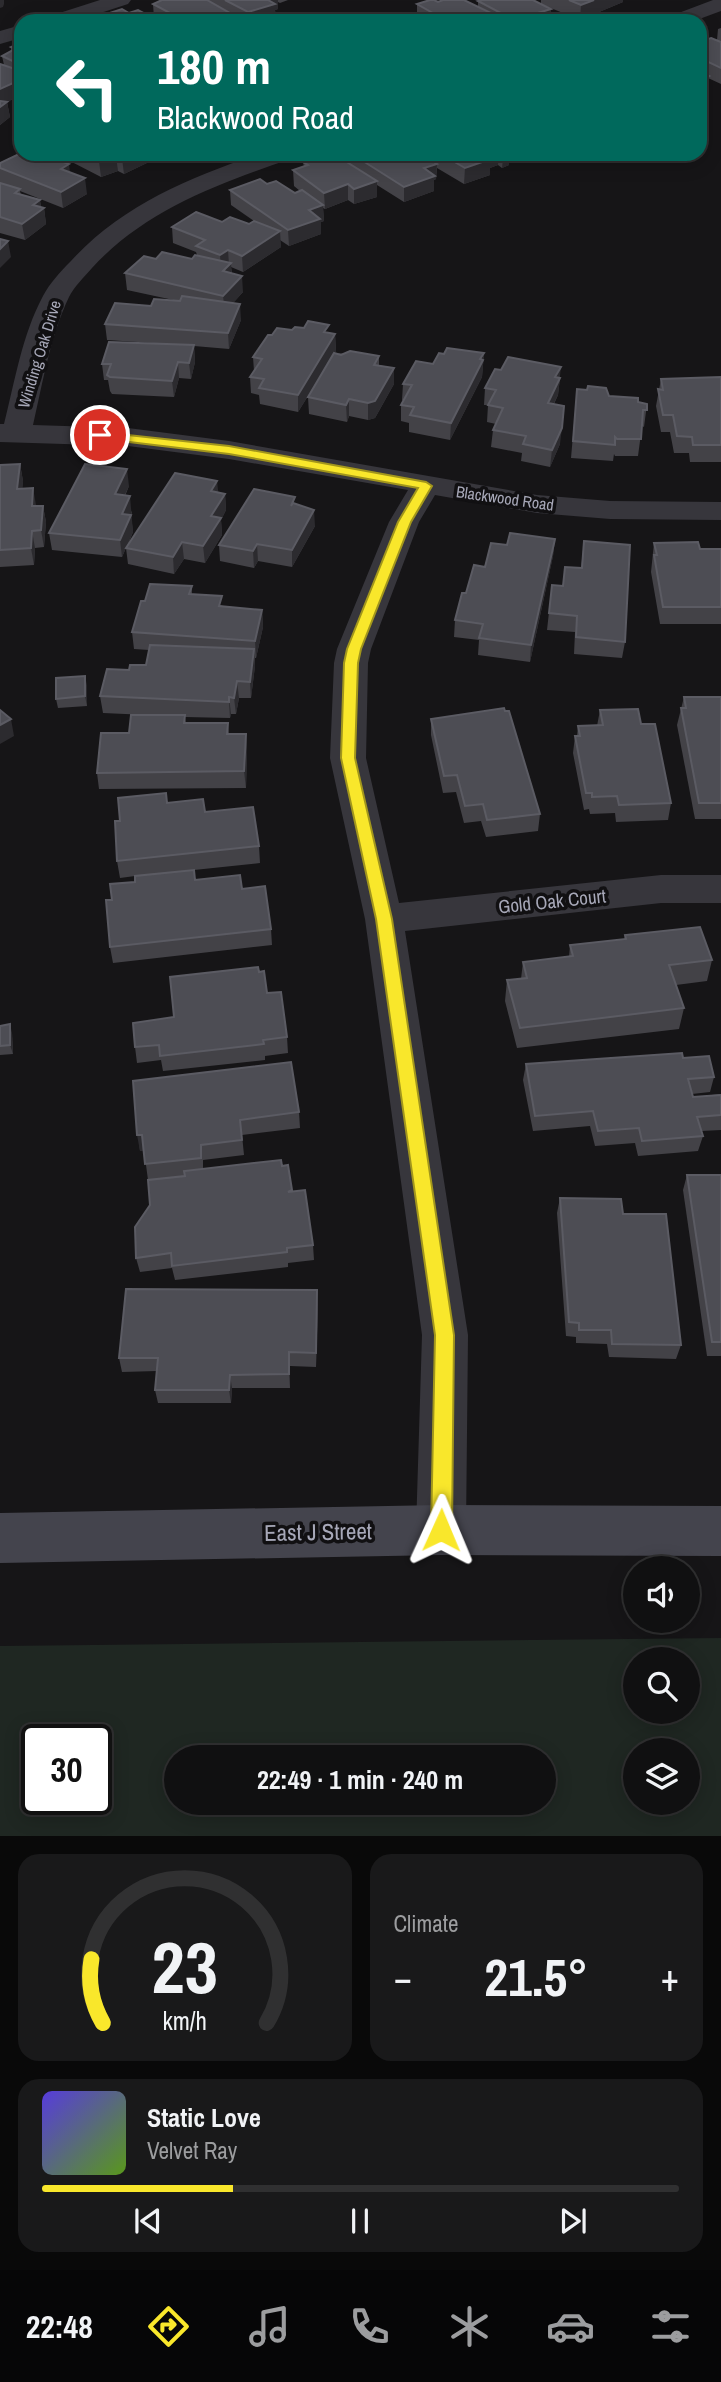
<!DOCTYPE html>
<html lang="en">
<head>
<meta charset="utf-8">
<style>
	body { margin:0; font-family:"Archivo Narrow",sans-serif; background:#19191a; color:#f1f3f6; height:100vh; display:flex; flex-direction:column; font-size:26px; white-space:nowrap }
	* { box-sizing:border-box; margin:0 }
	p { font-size:23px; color:#9c9d9f }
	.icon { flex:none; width:38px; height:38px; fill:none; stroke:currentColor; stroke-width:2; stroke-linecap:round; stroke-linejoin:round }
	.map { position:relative; height:1836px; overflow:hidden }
	.sheet { display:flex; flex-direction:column; gap:18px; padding:18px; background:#090909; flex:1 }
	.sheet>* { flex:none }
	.guide { position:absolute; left:14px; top:14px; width:693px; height:147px; border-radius:21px; box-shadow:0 4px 18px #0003,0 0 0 2px #303031; background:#00695c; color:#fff; overflow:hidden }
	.tools { position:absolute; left:623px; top:1556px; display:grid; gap:14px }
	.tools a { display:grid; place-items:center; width:77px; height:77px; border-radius:50%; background:#101011; box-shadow:0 4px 18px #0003,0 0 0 2px #303031; font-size:35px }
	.speed { position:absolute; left:21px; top:1724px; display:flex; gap:14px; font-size:35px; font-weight:700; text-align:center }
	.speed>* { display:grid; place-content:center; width:91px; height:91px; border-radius:50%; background:#101011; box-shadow:0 4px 18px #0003,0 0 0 2px #303031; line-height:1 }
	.speed .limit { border:4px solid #111; border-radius:10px; background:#fff; color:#111 }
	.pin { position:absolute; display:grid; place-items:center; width:60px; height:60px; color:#fff; margin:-30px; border:4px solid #fff; border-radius:50%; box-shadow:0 2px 7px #0007 }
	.me { position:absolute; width:77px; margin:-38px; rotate:1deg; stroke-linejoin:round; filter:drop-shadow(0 0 5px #0008) }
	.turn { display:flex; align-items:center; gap:24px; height:147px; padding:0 28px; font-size:32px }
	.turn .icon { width:91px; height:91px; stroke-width:2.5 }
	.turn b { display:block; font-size:49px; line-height:60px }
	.big { font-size:52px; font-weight:700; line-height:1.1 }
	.sheet .widget { flex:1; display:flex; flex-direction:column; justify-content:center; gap:10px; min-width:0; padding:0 24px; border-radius:21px; background:#19191a }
	.sheet .dial { align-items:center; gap:0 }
	.dial svg { height:182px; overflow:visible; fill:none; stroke:#303031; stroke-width:7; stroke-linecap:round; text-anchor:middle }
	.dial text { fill:#f1f3f6; stroke:none }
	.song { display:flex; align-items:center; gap:21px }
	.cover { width:84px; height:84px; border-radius:10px; background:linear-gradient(135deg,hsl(250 70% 55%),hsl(90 70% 35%)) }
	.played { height:7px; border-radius:4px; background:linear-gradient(90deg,#f9e72b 30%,#303031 30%) }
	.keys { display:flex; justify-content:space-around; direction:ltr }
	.heat { display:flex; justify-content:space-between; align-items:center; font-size:38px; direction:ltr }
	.sheet .tiles { flex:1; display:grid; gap:18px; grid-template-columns:1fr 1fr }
	.widget:last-child { grid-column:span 2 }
	.trip { position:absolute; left:164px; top:1745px; width:392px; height:70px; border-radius:35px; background:#101011; box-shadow:0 4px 18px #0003,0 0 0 2px #303031; font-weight:700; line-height:70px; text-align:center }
	.tabs { display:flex; height:112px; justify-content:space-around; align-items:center; background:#060607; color:#9c9d9f }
	.tabs .icon { width:49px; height:49px }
	.tabs .on { color:#f9e72b }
	.tabs b { font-size:32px; color:#f1f3f6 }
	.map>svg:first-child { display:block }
	.green { fill:#1f2722; fill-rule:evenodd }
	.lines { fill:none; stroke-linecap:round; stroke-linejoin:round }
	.street { fill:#37363c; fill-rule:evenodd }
	.secondary { fill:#44444d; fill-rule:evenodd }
	.wall { fill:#434247 }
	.shaded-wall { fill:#2c2b2f }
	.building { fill:#4d4d54; stroke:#5b5b63; stroke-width:2 }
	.route { fill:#f9e72b; stroke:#a2961c; stroke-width:2 }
	.labels { text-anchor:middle; stroke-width:7; stroke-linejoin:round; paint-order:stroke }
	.far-street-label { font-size:16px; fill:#a7a8b8; stroke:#111012 }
	.street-label { font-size:19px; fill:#a7a8b8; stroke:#111012 }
	.near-street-label { font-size:23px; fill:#a7a8b8; stroke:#111012 }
</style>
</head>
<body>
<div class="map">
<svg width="721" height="1836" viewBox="0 0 721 1836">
	<rect width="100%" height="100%" fill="#161517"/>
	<path class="green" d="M721,1638V1836H0V1646ZM635,1659H688V1712H635ZM37,1740H96V1799H37ZM635,1750H688V1802H635ZM177,1757H544V1802H177Z"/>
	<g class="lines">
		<g class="street">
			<path d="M100,0H131L128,4L76,21H43L47,17Z"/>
			<path d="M713,0H721V11L694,21H664L668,17Z"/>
			<path d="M21,25V38L0,44V31Z"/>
			<path d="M259,154H294L290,159C218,184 145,210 92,268C84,277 74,287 69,297C50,337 43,382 33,425L128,428L229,441L537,495L610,501L721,502V520L610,519L537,513L435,495L419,522L371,649L368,663L366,758L399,903L661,875H721V903H661L405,931L468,1335L466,1530L459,1548L441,1555L423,1548L416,1530L422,1335L365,919L330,758L334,663L337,649L389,522L408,490L229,459L128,446L0,442V424H4C15,381 22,335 43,296C50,283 60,272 70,262C121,206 188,178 259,154Z"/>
		</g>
		<path class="secondary" d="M441,1505L721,1506V1556L441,1555L0,1563V1513Z"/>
	</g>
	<g class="wall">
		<path d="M162,0H288L280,3L278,2V9L275,10L276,18L268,21H97V17L129,13L153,18H154L153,4Z"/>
		<path d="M541,0H623V2L580,20L541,4Z"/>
		<path d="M478,1L551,9L550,21H417L419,20L417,19V4L438,2L478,6Z"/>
		<path d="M721,28V84L708,78L706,92L700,94V40L703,41L717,40L718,29Z"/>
		<path d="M21,43V100L15,98L7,102L10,117L0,125V64L4,65L2,56L11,51V47Z"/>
		<path d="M65,154H148L149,162L124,174L118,171L101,177L66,159Z"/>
		<path d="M344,154H505L509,165L502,168L498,165L490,168V175L464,184L437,168L436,179L434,180V191L404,202L377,185V197L354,204L348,200L325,209L323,208L324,221L321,222V234L289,246L280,240L281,247L243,272L231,267L232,273L243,292L233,303L241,320L229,349L194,346L195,362L191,379L179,378L174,397L112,394L110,391L108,380H104L102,364L168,344L107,340L105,324L151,306L178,301L127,290L125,273L156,259H192L197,255L196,252L173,243L172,227L222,222L249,224L254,221L231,205L230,190L267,184L295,193L300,191L294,186L293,170L304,167L303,162Z"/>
		<path d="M58,155V160L70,173L87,194L63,208L20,191L21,195L40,200L41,207L44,208L46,224L25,240L0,233V163Z"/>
		<path d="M292,330L335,334L336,351L334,353L379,356V365L394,368V384L375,418L368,420L349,416L347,422L309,414L308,397L328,364L298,412L260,404L259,395L251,393L250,377L254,371L253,357L272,335Z"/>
		<path d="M484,353L482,377L450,440L409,432V423L401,421V405L403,401L402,400L403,384L433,364L444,354Z"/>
		<path d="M721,377V462H690L689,453H674L670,432H661L656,406L661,379Z"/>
		<path d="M560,378L558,395L554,404L560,444L550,467L521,461L522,453L491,447L493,430L496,424L487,422L488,405H484L485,388Z"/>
		<path d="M577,389L647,404L644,427L642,426L638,456H615L614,454L613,461L571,458Z"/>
		<path d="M20,464L23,481L22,489L36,506H43L46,522L44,547L35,548L34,565L0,567V465Z"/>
		<path d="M129,486L125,496L132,513L131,515L133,532L127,547L218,492L225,494L226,510L221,520L222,535L205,563L184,559L174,574L128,564L126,548L122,557L52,550L49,533Z"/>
		<path d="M295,503L315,526L292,567L258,561L254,568L220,561L219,545Z"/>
		<path d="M555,539L553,556L530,662L478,655L479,640L454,637L455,620L466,593L485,567Z"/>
		<path d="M584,541L625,642L622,658L574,654L575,632L547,630L552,585L563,586L581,568Z"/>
		<path d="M654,543L700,549H721V624H660L651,572Z"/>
		<path d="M192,586V594L223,606L262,610L263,627L256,658H255V666L251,698H239L236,714H231L230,718L185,717L186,723H228L229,734H246L247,751L246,788L99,789L97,773L147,715L103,713L100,696L129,670L146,665L149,650L134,649L132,632L145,601Z"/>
		<path d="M87,685V706L58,708L56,699Z"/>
		<path d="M684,697H721V819H695L677,725Z"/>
		<path d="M600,710L671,803L668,820L616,822L615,813L590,814L589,809L584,810L573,753L575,736H577L578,726H597Z"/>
		<path d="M431,719L540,814L538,831L486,837L481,821L464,823L456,792L443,793L431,735Z"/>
		<path d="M167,803L205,812L259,846L260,863L194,870L195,880L242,889L271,929L272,945L113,963L110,947L112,900L135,882V876L120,878L117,861L120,821Z"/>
		<path d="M625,935L712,960L707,981L676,985L684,1008L679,1029L517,1048L505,1001L507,980L521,979L523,962L569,957L570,945L624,940Z"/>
		<path d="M259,972L267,993L287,1037L288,1053L265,1056V1060L163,1071L161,1060L137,1063L135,1047L174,1017Z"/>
		<path d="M0,1026L12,1033L13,1054L0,1055Z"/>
		<path d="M683,1058L714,1077L710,1092L692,1094L693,1097L721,1094V1130L701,1131L703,1136L698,1151L638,1156L635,1143L595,1146L590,1126L533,1131L523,1080L526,1064Z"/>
		<path d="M133,1081L299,1112L300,1128L242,1135L244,1155L203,1160V1169L282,1166L313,1245L314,1260L288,1263V1267L175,1280L172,1268L140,1272L136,1258L185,1176L148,1180L144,1150L140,1151Z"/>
		<path d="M687,1175H721V1356H707L683,1190Z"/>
		<path d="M560,1198L623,1214L681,1345L676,1359L609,1357L607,1344L576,1343V1337L566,1336L557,1213Z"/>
		<path d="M318,1304L316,1367L290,1366V1388H232L231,1403H158L155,1390L157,1371L122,1372L119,1358Z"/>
	</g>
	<g class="shaded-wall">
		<path d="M0,0H4V4L3,7L0,8Z"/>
		<path d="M266,0H278V9L275,10L276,18L268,21H249L248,12Z"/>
		<path d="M594,0H623V2L580,20L581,5Z"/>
		<path d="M551,9L550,21H526L538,13Z"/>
		<path d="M194,14L195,21H181V19Z"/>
		<path d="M205,15V21H199V17Z"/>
		<path d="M709,76L706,92L700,94V80Z"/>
		<path d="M13,83L15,98L7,102L10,117L0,125V89Z"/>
		<path d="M132,154H148L149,162L124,174L122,158Z"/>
		<path d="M487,154H499L498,165L490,168V175L464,184L465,168Z"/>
		<path d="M116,156L118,171L101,177L99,161Z"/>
		<path d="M509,157V165L502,168L503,159Z"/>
		<path d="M69,164L71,180L61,169Z"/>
		<path d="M437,164L436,179L434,180V191L404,202V187L424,168Z"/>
		<path d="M85,178L87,194L63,208L61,192Z"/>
		<path d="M377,181V197L354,204V189Z"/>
		<path d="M348,184V200L325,209L324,193Z"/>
		<path d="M40,200L41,210L44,208L46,224L25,240L22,224L33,205Z"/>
		<path d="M323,205L324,221L321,222V234L289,246L288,230L309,210Z"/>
		<path d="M280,231L281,247L243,272L242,256Z"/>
		<path d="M8,241L11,257L0,268V249Z"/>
		<path d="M228,250L229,265L231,263L232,279L221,271L220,255Z"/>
		<path d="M242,276L243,292L225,312L223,296Z"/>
		<path d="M240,304L241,320L229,349L228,333Z"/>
		<path d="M335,334L336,351L298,412V395Z"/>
		<path d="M194,345L195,362L191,379L189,363Z"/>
		<path d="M484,353L482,377L450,440L451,423Z"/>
		<path d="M178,362L179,378L174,397L172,381Z"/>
		<path d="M561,367L558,395L546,419L548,403L555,377Z"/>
		<path d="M394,368V384L375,418L368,420V403Z"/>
		<path d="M349,399V416L347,422L346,405Z"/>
		<path d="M562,428L560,444L550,467L552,450Z"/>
		<path d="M20,464L23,481L21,506L17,489Z"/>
		<path d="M127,469L129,486L117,511L115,494Z"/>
		<path d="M217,481L219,498L211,491Z"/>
		<path d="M33,488L36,505L35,523L32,506Z"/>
		<path d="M225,494L226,510L221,520L222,535L205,563L203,546L211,516Z"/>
		<path d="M130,496L133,532L122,557L120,540L122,514Z"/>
		<path d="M43,506L46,522L44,547L41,530Z"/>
		<path d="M314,510L315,526L292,567V550Z"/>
		<path d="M32,531L35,548L34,565L31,548Z"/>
		<path d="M555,539L553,556L530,662L531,645Z"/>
		<path d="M182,542L184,559L174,574L173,557Z"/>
		<path d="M257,544L258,561L254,568L253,551Z"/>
		<path d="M262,610L263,627L256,658L255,641Z"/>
		<path d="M254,649L255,666L251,698L250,682Z"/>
		<path d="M85,676L87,685V706L85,696Z"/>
		<path d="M237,681L239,698L236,714L234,698Z"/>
		<path d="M229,697L231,714L230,718L229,702Z"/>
		<path d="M11,719L14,736L0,744V725Z"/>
		<path d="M246,734L247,751L246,788L244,771Z"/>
		<path d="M10,1024L12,1033L13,1054L10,1045Z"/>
		<path d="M137,1135H142L145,1150L140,1151Z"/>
		<path d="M317,1290L318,1304L316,1367V1353Z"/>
		<path d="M289,1352L290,1366V1388L289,1374Z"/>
		<path d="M230,1375L232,1388L231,1403L229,1390Z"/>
	</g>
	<g class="building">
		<path d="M162,0H207L242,20L238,21H217L205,15L199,17L194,14L181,19L153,4Z"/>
		<path d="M225,0H268L275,4L248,12Z"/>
		<path d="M430,0H434L438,2L443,0H464L489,12L483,14L496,21H447L417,4Z"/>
		<path d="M482,0H533L551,9L538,13L542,16L526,21H516L478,1Z"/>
		<path d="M569,0H594L581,5Z"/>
		<path d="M122,9L129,13L138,10L153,18L159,16L168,21H104L97,17Z"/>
		<path d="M711,38L721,42V68L700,58V40L703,41Z"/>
		<path d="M21,43V65L2,56L15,49L11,47Z"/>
		<path d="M0,64L21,71V85L13,83L0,89Z"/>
		<path d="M700,72L709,76L700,80Z"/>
		<path d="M0,101L7,102L0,107Z"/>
		<path d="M21,153V154L58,155L52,158L69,164L61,169L85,178L61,192L0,168V163Z"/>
		<path d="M84,154H132L122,158L116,156L99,161Z"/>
		<path d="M334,154H343L348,157L342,159L377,181L354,189L348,184L324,193L293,170L308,165L303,162Z"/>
		<path d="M352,154H421L437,164L424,168L435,176L404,187Z"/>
		<path d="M441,154H487L484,155L491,159L465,168Z"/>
		<path d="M499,154H505L509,157L503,159L498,157Z"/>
		<path d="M260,179L267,184L276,181L295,193L302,190L323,205L309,210L320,219L288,230L230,190Z"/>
		<path d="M0,183L20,189L15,193L40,200L33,205L44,208L22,224L0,217Z"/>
		<path d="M196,212L222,222L230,217L249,224L254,221L280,231L242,256L228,250L220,255L196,246L205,240L172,227Z"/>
		<path d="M0,239L8,241L0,249Z"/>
		<path d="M162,252L192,259L195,255L231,263L223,271L242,276L223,296L125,273L144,256L156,259Z"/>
		<path d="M182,296L240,304L228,333L105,324L115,303L151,306L154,299L180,301Z"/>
		<path d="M308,321L329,325L324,332L335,334L298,395L259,388L264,379L250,377L262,359L253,357L268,335H272L277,328L292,330L295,327L304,328Z"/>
		<path d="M109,342L194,345L189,363L178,362L172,381L110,377L107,375L111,364H102Z"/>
		<path d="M447,348L484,353L480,359L483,360L451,423L410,415L414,407L401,405L412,385L403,384L416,361L433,364L439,353L444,354Z"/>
		<path d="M350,351L379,356L374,365L394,368L375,401L368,403L349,399L346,405L308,397L334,353L341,355Z"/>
		<path d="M508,357L561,367L555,377L560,378L548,403L564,406L562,428L552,450L523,444L526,436L493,430L503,408L488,405L496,390L485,388L495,369L501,370Z"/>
		<path d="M721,377V445H693L692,437L677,436L673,415H663L658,389L663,390L661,379Z"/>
		<path d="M588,386L606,388L609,396L638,398V402L647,404V410H643L641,439H617L615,437V445L573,441L577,389L587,390Z"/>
		<path d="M20,464L17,489L33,488L32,506H43L41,530L32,531L31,548L0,550V465Z"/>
		<path d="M85,464L127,469L115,494L130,496L122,514L131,515L120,540L49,533Z"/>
		<path d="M175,473L217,481L211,491L225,494L211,516L221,518L203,546L182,542L173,557L126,548Z"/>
		<path d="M254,489L295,497L291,506L293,503L314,510L292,550L257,544L253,551L219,545Z"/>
		<path d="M510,533L555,539L531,645L479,638L483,624L455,620L462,593H466L474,565L485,567L491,543L507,545Z"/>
		<path d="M584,541L630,545L625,642L576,637L577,616L549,613L552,585L563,586L565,567L582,568Z"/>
		<path d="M698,542L700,549H721V607H663L654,555H657L654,543Z"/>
		<path d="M150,584L192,586L189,594L222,596L219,606L262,610L255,641L132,632L141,601H145Z"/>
		<path d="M150,645L254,649L250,682L237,681L234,698L229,697V702L100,696L107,669L129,670L130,665H146Z"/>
		<path d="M85,676V696L56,699V678Z"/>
		<path d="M684,697H721V803H699L681,708H686Z"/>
		<path d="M504,708L505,711H509L540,814L487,820L483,804L465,806L457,775L444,776L431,719Z"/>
		<path d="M638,709L641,724H655L671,803L619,805L617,796L592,797V793H586L575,736H580L578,726L603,725L600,710Z"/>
		<path d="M0,710L11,719L0,725Z"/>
		<path d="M131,715H185L184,723H228L227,734H246L244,771L97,773L101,733H129Z"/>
		<path d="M166,793L167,803L203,799L205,812L253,807L259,846L117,861L115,821H120L118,798Z"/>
		<path d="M194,870L195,880L240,875L242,889L265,886L271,929L110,947L106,900H112L110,884L135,882V876Z"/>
		<path d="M700,927L712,960L669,965L684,1008L520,1028L507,980L527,978L523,962L573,956L570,945L626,939L625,935Z"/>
		<path d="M258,967L259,972L264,971L267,993L281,992L287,1037L263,1040L264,1044L160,1056L159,1045L135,1047L133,1023L174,1017L170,977Z"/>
		<path d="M10,1024V1045L0,1046V1026Z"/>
		<path d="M682,1053L683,1058L709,1056L714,1077L688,1079L693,1097L721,1095V1115L697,1117L703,1136L642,1141L639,1128L598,1131L593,1111L535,1116L526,1064Z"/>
		<path d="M291,1062L299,1112L240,1120L242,1140L201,1145V1158L145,1164L142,1135H137L133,1081Z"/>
		<path d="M281,1160L282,1166L288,1165L292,1190L288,1192L305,1190L313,1245L287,1248V1252L172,1266L171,1253L136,1258L135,1227L150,1205L148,1180L185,1176L184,1171Z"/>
		<path d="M687,1175H721V1342H712Z"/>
		<path d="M560,1198L621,1199L623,1214H666L681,1345L612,1344L611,1330H579V1323L569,1322Z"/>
		<path d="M126,1289L317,1290L316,1353L289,1352V1374L230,1375L229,1390H155L158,1358H119Z"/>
	</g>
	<path class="route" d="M100,432L229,446L426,482L432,486L411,522L361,649L358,663L355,758L392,919L454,1335L452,1530L449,1538L441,1541L434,1538L431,1530L435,1335L376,919L341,758L344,663L347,649L398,522L418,488L229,454L96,438L94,435Z"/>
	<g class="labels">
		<g class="far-street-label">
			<text transform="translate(39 354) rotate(-73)" y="6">Winding Oak Drive</text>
			<text transform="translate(505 498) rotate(8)" y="6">Blackwood Road</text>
		</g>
		<g class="street-label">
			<text transform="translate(552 901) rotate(-6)" y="7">Gold Oak Court</text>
		</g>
		<g class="near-street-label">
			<text transform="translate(318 1532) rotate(-1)" y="8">East J Street</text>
		</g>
	</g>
</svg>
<div class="tools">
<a><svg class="icon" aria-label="sound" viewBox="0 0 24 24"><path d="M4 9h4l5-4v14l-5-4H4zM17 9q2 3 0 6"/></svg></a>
<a><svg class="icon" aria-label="search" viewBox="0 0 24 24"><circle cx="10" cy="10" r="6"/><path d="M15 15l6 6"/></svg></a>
<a><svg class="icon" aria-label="layers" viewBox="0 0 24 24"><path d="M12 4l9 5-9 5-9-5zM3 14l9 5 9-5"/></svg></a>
</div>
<div class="speed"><div class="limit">30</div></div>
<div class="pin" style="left:100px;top:435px;background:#d93025"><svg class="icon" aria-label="arrive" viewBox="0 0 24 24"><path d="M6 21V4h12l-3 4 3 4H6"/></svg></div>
<svg class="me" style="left:441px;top:1530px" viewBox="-20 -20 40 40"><path d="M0-17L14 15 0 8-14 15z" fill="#f9e72b" stroke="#fff" stroke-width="4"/></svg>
<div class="trip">22:49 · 1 min · 240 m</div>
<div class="guide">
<div class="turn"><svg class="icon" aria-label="left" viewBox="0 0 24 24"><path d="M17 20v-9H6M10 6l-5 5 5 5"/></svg><div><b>180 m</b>Blackwood Road</div></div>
</div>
</div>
<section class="sheet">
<div class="tiles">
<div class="widget dial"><svg viewBox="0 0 100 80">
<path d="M14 69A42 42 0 1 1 86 69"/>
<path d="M14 69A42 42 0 0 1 9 41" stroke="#f9e72b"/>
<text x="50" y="56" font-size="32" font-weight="700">23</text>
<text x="50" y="72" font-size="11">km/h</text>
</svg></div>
<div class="widget"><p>Climate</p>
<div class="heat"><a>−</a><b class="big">21.5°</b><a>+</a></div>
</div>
<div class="widget">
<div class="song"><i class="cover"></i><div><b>Static Love</b><p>Velvet Ray</p></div></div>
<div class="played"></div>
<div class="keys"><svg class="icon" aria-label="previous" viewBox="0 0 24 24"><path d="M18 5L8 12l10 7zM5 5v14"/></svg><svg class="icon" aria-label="pause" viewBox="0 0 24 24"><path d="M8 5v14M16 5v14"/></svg><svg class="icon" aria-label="next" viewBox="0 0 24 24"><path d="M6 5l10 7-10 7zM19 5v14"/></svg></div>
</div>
</div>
</section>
<nav class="tabs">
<b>22:48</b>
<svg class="icon on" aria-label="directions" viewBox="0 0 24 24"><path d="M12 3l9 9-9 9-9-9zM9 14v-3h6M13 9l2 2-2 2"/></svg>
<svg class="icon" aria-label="music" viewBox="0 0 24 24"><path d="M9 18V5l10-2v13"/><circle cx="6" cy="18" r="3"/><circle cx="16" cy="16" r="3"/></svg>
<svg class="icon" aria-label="phone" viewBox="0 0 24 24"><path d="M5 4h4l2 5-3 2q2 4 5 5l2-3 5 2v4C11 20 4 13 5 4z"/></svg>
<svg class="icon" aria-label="climate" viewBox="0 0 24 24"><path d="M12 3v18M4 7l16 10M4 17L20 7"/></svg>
<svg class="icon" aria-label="car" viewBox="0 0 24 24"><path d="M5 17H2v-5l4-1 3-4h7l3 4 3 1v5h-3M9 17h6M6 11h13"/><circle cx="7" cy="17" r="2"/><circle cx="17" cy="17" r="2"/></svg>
<svg class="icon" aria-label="filters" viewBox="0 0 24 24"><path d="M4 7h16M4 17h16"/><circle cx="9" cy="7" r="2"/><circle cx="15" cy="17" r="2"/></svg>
</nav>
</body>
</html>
